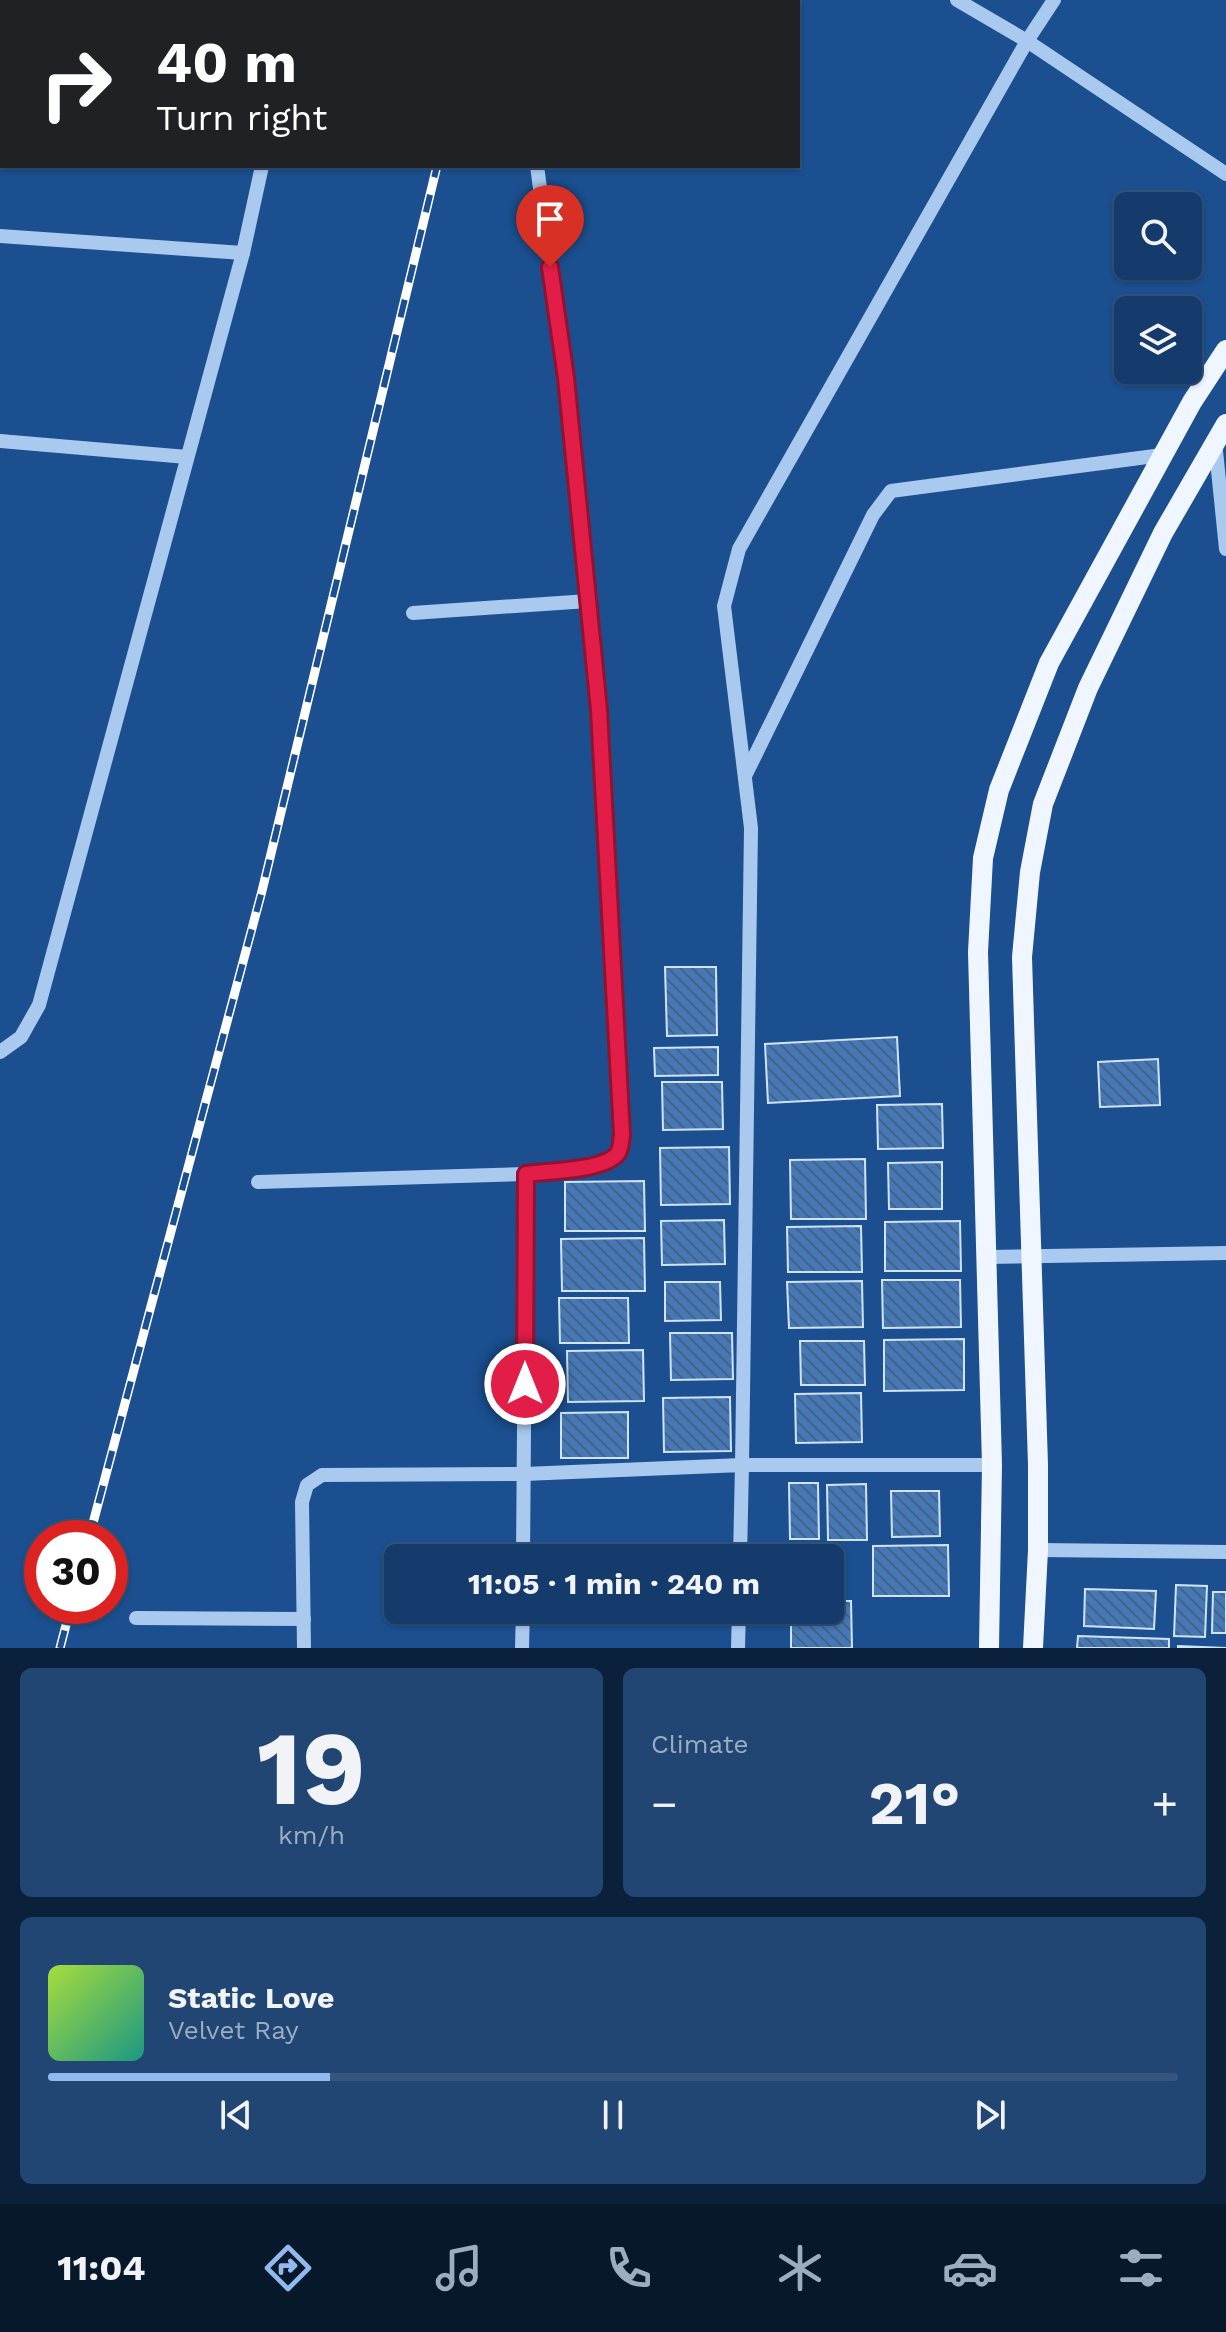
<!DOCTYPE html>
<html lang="en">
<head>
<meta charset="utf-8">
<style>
	body { margin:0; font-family:"Work Sans",sans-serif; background:#214673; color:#f1f3f6; height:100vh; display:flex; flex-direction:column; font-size:30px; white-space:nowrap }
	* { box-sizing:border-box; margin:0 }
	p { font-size:26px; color:#9dadc1 }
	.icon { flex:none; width:44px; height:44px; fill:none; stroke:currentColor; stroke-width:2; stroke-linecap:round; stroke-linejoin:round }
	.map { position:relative; height:1648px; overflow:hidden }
	.panel { display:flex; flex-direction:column; gap:20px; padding:20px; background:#0b203b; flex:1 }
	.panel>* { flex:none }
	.top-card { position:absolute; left:0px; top:0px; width:800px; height:168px; box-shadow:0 2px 6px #0004,0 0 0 2px #33557e; background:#202124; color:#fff; overflow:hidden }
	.buttons { position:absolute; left:1114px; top:192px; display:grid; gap:16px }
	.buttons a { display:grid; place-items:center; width:88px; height:88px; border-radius:12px; background:#143b6b; box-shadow:0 2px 6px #0004,0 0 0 2px #33557e; font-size:40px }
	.speed { position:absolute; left:24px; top:1520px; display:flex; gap:16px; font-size:40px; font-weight:700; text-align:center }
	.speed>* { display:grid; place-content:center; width:104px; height:104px; border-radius:50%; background:#143b6b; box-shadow:0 2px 6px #0004,0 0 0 2px #33557e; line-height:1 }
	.speed .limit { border:12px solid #d22; background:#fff; color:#111 }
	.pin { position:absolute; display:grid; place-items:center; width:68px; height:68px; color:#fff; margin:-82px -34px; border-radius:50% 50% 50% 0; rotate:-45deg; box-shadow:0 0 8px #0007 }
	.pin .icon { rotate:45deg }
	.me { position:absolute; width:88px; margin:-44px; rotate:0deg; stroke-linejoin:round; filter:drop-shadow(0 0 6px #0008) }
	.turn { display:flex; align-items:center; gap:28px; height:168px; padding:0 24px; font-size:36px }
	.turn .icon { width:104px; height:104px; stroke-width:2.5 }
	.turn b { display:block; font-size:56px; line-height:68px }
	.big { font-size:60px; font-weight:700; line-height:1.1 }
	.panel .tile { flex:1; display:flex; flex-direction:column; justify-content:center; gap:12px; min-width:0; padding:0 28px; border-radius:12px; background:#214673 }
	.panel .dial { align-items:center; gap:0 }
	.dial b { font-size:104px; line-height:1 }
	.song { display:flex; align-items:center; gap:24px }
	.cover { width:96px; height:96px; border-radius:12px; background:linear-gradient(135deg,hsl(80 70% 55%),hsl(170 70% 35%)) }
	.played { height:8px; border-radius:4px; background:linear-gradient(90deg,#90b9f0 25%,#33557e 25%) }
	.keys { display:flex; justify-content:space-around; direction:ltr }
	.heat { display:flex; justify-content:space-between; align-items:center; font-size:44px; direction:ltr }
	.panel .tiles { flex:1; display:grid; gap:20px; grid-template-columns:1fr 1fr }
	.tile:last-child { grid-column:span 2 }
	.trip { position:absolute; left:384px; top:1544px; width:460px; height:80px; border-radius:12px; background:#143b6b; box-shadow:0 2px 6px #0004,0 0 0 2px #33557e; font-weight:700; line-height:80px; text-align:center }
	.dock { display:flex; height:128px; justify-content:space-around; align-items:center; background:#08182b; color:#9dadc1 }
	.dock .icon { width:56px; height:56px }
	.dock .selected { color:#90b9f0 }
	.dock b { font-size:36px; color:#f1f3f6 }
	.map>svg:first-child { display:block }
	.building { fill:url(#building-back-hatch); stroke:#cfe3fa; stroke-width:2 }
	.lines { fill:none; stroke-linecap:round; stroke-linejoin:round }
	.minor { stroke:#a9c9ee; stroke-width:14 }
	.major { stroke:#f0f6ff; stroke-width:20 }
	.rail-casing { stroke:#fff; stroke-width:9 }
	.rail { stroke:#1b4f8f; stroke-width:6; stroke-dasharray:18; stroke-linecap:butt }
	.route-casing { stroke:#92132f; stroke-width:20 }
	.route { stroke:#e11d48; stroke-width:14 }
</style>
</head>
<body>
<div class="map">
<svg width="1226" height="1648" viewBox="0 0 1226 1648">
	<defs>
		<pattern id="building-back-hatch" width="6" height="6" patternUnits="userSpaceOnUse" patternTransform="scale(2)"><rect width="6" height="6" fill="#4478b7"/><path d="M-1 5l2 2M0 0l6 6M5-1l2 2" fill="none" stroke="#486282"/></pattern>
	</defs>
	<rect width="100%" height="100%" fill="#1b4f8f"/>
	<g class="building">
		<path d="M665,967H716L717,1035L667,1036Z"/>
		<path d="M897,1037L900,1096L768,1103L765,1044Z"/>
		<path d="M718,1047V1075L655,1076L654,1048Z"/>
		<path d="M1158,1059L1160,1105L1100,1107L1098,1062Z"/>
		<path d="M662,1082H722L723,1129L663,1130Z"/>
		<path d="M942,1104L943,1148L878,1149L877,1105Z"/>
		<path d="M729,1147L730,1204L661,1205L660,1148Z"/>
		<path d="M865,1159L866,1219H791L790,1160Z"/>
		<path d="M942,1162V1209H889L888,1163Z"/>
		<path d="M644,1181L645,1231H565V1182Z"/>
		<path d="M724,1220L725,1264L662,1265L661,1221Z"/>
		<path d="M960,1221L961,1271H885V1222Z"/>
		<path d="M861,1226L862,1272H788L787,1227Z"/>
		<path d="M644,1238L645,1291H562L561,1239Z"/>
		<path d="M882,1280H960L961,1327L883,1328Z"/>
		<path d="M862,1281L863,1327L789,1328L787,1282Z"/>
		<path d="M665,1282H720L721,1320L665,1321Z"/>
		<path d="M559,1298H628L629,1343H560Z"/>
		<path d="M670,1333H732L733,1379L671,1380Z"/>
		<path d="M964,1339V1390L884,1391V1340Z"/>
		<path d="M800,1341H864L865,1385H801Z"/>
		<path d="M643,1350L644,1401L568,1402L567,1351Z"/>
		<path d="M861,1393L862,1442L796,1443L795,1394Z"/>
		<path d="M730,1397L731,1451L664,1452L663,1398Z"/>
		<path d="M628,1412V1458H561V1413Z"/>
		<path d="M789,1483H818L819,1539H790Z"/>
		<path d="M866,1484L867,1540H828L827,1485Z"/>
		<path d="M891,1491H939L940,1536L892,1537Z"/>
		<path d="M948,1545L949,1596H873V1546Z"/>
		<path d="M1176,1585L1207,1586L1205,1637L1174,1636Z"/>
		<path d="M1085,1589L1156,1591L1154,1629L1084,1626Z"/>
		<path d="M1213,1592H1226V1633H1212Z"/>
		<path d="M830,1601H851L852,1648H791V1610H830Z"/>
		<path d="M1078,1636L1169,1639V1648H1077Z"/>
		<path d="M1178,1646L1226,1648H1178Z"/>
	</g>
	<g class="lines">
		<g class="minor">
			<path d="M957,0L1027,41L1054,0"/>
			<path d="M298,2L299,0"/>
			<path d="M540,2L541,0"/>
			<path d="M0,12L2,13"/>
			<path d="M0,236L243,253"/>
			<path d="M0,441L187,457"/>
			<path d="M1215,441L1226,549"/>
			<path d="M413,613L588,601"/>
			<path d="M745,776L873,515L891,491L1162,455"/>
			<path d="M0,1052L21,1037L39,1005L243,253L262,166"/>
			<path d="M526,1174C547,1171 605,1171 618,1153C621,1149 621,1140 622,1135L599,710L566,378L537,166"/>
			<path d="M258,1182L526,1174L523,1558"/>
			<path d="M987,1257L1226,1253"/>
			<path d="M992,1465H742L751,828L724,606L739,549L1027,41L1226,174"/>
			<path d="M1038,1550L1226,1552"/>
			<path d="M136,1618L304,1619"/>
			<path d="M304,1648L302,1502L307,1485L322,1475L524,1474L742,1465L740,1558"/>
			<path d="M522,1648L523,1610"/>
			<path d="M738,1648L739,1610"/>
		</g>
		<g class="major">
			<path d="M989,1648L992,1465L978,952L983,858L999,790L1049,663L1192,402L1226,350"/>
			<path d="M1033,1648L1038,1550V1465L1022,957L1030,872L1043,804L1088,688L1163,533L1226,424"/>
		</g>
		<g class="rail-casing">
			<g id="rail">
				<path d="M474,2V0"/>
				<path d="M89,1538L262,891L437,166"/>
				<path d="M60,1648L71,1606"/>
			</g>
		</g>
		<use href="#rail" class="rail"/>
	</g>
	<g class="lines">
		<g class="route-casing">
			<path id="route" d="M525,1384L526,1174C548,1171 605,1171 618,1153C621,1148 621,1141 622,1135L599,710L566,378L550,267"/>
		</g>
		<use href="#route" class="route"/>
	</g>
</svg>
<div class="buttons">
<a><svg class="icon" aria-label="search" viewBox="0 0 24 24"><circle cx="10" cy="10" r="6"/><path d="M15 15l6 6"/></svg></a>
<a><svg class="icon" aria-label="layers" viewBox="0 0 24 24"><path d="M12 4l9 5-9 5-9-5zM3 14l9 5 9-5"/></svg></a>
</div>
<div class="speed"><div class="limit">30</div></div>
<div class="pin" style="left:550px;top:267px;background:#d93025"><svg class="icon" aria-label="arrive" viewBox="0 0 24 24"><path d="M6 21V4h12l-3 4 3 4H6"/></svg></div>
<svg class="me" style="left:525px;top:1384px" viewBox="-20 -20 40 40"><circle r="17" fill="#e11d48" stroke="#fff" stroke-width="3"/><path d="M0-11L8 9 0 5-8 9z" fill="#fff"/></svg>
<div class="trip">11:05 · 1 min · 240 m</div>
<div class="top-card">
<div class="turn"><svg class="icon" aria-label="right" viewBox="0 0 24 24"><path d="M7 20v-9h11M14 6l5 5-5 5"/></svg><div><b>40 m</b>Turn right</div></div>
</div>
</div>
<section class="panel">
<div class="tiles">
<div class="tile dial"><b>19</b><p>km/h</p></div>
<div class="tile"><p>Climate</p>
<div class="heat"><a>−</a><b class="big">21°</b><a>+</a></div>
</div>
<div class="tile">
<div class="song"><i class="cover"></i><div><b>Static Love</b><p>Velvet Ray</p></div></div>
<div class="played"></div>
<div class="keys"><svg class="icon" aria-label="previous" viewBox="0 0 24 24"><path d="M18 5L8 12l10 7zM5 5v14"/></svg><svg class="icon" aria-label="pause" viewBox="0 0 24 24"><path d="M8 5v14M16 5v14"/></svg><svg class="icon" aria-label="next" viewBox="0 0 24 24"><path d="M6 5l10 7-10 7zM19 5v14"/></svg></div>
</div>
</div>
</section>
<nav class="dock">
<b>11:04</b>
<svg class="icon selected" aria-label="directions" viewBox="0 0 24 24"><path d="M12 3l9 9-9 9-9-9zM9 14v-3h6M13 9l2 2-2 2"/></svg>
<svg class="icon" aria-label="music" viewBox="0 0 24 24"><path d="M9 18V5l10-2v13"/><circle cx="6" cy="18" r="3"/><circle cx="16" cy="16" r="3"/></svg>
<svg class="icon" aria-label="phone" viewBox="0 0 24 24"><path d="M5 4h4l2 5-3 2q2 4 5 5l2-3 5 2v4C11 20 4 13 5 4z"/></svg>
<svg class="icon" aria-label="climate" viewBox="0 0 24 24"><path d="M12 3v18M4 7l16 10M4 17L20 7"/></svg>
<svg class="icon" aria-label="car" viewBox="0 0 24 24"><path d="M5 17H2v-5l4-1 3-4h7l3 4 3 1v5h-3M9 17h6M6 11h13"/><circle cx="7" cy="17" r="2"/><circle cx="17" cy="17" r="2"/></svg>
<svg class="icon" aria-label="filters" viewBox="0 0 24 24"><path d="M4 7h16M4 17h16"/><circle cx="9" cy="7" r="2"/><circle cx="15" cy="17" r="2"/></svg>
</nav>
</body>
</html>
